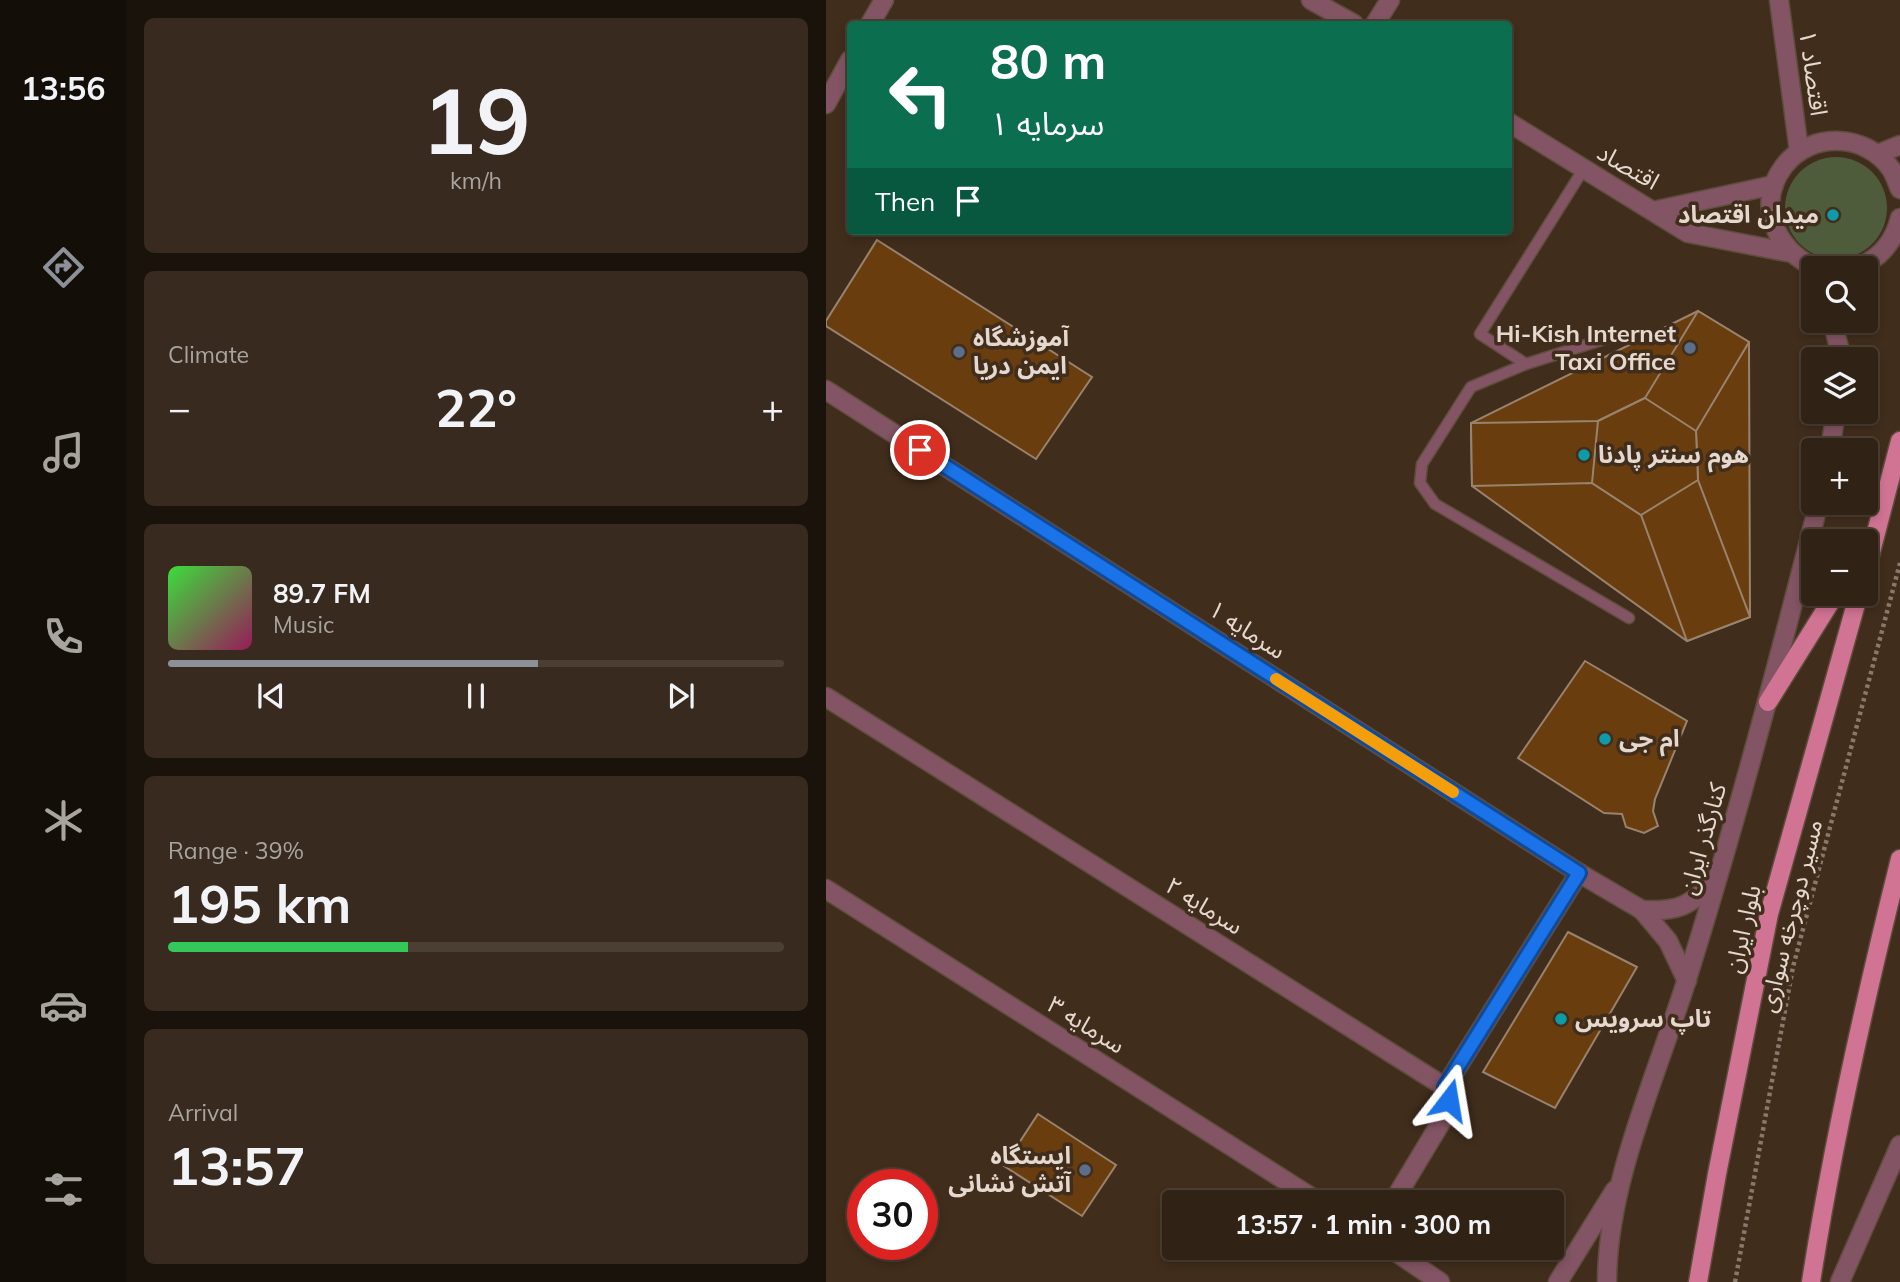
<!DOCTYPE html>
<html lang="en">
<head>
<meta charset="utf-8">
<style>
	body { margin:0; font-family:Mulish,"Noto Sans Arabic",sans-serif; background:#382a1e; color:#f1f3f6; height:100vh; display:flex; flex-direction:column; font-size:26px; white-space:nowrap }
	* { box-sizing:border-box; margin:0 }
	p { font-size:23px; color:#a8a4a0 }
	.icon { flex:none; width:38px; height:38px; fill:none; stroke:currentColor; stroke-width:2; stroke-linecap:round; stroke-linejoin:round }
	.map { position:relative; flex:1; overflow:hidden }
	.panel { display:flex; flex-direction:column; gap:18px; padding:18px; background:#1a130c; width:700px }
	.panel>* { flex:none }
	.banner { position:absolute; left:21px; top:21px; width:665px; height:214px; border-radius:7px; box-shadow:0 4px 10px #0003,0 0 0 2px #4b3f34; background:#0b6e4f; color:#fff; overflow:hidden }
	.fabs { position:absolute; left:975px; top:256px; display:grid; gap:14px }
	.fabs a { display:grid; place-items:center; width:77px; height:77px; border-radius:7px; background:#302215; box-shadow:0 4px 10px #0003,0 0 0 2px #4b3f34; font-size:35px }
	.speed { position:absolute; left:21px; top:1169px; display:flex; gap:14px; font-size:35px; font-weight:700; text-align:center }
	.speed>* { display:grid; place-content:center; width:91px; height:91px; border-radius:50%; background:#302215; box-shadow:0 4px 10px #0003,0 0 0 2px #4b3f34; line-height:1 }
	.speed .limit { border:10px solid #d22; background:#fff; color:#111 }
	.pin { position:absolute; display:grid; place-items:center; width:60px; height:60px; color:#fff; margin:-30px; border:4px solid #fff; border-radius:50%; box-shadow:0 2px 7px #0007 }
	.me { position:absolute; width:77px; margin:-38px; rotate:14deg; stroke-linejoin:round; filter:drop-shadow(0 0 5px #0008) }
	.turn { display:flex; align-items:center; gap:24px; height:147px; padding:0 28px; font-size:32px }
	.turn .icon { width:91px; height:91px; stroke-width:2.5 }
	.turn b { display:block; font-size:49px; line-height:60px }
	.then { display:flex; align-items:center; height:66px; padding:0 28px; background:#0003; gap:14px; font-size:26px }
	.big { font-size:52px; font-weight:700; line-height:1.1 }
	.panel .card { flex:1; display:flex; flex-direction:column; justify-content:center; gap:10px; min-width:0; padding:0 24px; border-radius:10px; background:#382a1e }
	.panel .dial { align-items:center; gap:0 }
	.dial b { font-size:91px; line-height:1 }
	.song { display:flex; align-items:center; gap:21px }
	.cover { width:84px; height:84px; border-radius:10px; background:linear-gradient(135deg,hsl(120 70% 55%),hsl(330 70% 35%)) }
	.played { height:7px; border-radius:4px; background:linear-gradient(90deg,#8c9099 60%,#4b3f34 60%) }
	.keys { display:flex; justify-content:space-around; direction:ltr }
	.heat { display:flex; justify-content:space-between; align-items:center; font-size:38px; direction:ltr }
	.charge { height:10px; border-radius:5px; background:linear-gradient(90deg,#34c759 39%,#4b3f34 0) }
	.trip { position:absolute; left:336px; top:1190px; width:402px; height:70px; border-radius:7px; background:#302215; box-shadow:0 4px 10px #0003,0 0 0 2px #4b3f34; font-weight:700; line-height:70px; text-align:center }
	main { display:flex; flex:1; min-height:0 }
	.menu { display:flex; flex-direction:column; width:126px; justify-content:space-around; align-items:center; background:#130e08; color:#a8a4a0 }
	.menu .icon { width:49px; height:49px }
	.menu .active { color:#8c9099 }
	.menu b { font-size:32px; color:#f1f3f6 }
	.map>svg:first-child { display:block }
	.green { fill:#4f5c3b }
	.building { fill:#693d0d; stroke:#99836f; stroke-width:2 }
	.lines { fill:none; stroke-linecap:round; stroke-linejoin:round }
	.lane-casing { stroke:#5e4c3c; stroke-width:13 }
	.street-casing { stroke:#5e4c3c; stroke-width:21 }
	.primary-casing { stroke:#5e4c3c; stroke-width:21 }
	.path { stroke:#89796b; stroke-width:4.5; stroke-dasharray:3.5 3.5; stroke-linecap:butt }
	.lane { stroke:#835463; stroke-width:10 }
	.street { stroke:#835463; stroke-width:18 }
	.primary { stroke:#d17393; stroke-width:18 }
	.route-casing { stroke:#114b97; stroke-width:18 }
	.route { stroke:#1a73e8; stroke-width:12 }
	.slow { stroke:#f59e0b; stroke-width:12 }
	.culture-dot { fill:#0f9aa8; stroke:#402d1c; stroke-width:2.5 }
	.service-dot { fill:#5c6f8a; stroke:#402d1c; stroke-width:2.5 }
	.labels { text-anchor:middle; stroke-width:7; stroke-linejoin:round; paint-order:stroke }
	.street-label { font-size:24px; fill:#e5d8ce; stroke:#402d1c }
	.poi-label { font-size:24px; font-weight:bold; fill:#e5d8ce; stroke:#402d1c; text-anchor:start }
</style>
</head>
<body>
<main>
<nav class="menu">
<b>13:56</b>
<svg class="icon active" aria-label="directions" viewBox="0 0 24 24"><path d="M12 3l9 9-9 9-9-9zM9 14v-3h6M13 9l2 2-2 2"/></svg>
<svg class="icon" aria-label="music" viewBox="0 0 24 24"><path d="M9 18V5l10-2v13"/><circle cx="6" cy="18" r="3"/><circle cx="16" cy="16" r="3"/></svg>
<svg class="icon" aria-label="phone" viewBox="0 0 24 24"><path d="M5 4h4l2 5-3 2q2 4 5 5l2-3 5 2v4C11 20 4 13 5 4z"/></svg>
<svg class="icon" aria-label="climate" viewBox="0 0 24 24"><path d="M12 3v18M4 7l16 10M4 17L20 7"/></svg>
<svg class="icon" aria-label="car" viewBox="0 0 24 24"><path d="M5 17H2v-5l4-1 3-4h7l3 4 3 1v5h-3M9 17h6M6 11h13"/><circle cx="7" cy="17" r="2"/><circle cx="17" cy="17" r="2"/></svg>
<svg class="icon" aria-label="filters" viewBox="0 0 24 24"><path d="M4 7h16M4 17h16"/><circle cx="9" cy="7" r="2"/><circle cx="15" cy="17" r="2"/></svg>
</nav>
<section class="panel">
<div class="card dial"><b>19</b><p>km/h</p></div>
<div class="card"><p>Climate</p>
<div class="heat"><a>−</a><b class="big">22°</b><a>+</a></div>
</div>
<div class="card">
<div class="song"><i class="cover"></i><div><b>89.7 FM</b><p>Music</p></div></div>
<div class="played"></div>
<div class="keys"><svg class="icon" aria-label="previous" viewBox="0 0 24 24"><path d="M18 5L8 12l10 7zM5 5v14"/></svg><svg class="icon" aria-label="pause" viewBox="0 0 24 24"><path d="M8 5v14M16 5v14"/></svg><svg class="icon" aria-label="next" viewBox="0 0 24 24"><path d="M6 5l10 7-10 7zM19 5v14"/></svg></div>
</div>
<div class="card"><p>Range · 39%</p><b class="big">195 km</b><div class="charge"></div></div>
<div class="card"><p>Arrival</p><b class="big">13:57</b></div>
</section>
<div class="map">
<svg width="1074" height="1282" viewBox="0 0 1074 1282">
	<rect width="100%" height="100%" fill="#402d1c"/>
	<circle class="green" cx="1010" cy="208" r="51"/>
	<g class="building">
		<path d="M51,240L266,377L210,459L0,326V321Z"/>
		<path d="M872,311L923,342L924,617L861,641L646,486L645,423Z"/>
		<path d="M872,311L923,342L870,431L872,480L924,617L861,641L815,515L766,483L646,486L645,423L772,421L819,398Z"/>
		<path d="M819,398L870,431L872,480L815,515L766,483L772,421Z"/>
		<path d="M759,661L861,721L829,799L827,811L832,826L818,833L800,827L796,814L778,813L692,758Z"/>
		<path d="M742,932L811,967L729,1108L657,1072Z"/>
		<path d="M212,1114L290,1165L256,1216L178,1166Z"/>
	</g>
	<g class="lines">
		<g class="lane-casing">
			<g id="lane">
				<path d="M757,170L654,334L700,364L645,387L596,464L594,483L609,504L803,618"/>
				<path d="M700,364L785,337"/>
			</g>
		</g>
		<g class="street-casing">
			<g id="street">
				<path d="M485,0L528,24"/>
				<path d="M953,0L973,151"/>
				<path d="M44,24L58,0"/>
				<path d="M549,24L564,0"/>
				<path d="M0,104L24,60"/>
				<path d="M682,122L862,233L966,253"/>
				<path d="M1052,154L1074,145"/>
				<path d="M827,211L948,185"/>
				<path d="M990,268C950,251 929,204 958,166C985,131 1040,133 1065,169C1069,175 1071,183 1074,189"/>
				<path d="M1029,268C1053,260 1068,242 1074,218"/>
				<path d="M1006,320L1016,359"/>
				<path d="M0,390L753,873L816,910L842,941L861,981"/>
				<path d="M1004,450L1010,411"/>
				<path d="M0,697L619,1087L623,1100L620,1114L567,1202"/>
				<path d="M0,889L493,1202"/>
				<path d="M816,910C852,912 863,906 888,882"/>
				<path d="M619,1087L753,873"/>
				<path d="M564,1248L614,1282"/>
				<path d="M732,1282L789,1190"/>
				<path d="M781,1282C781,1183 831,1075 860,982C910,823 952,663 993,502"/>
				<path d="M1014,1282L1074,1145"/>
			</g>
		</g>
		<g class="primary-casing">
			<g id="primary">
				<path d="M1040,571L1074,441"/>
				<path d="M942,702L1010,593"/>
				<path d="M872,1282L891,1174L943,914L1033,593"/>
				<path d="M985,1282C1007,1140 1039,999 1074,859"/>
			</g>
		</g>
		<g class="path">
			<path d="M1004,529L1029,535"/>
			<path d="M909,1282L967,967L1074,563"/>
		</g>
		<use href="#lane" class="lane"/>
		<use href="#street" class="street"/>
		<use href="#primary" class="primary"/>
	</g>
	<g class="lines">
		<g class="route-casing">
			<path id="route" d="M94,450L753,873L619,1087L623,1100"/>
		</g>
		<use href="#route" class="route"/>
		<path class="slow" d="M450,679L627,792"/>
	</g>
	<g class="culture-dot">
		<circle cx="1007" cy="215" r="7"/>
		<circle cx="758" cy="455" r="7"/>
		<circle cx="779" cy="739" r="7"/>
		<circle cx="735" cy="1019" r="7"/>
	</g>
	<g class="service-dot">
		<circle cx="864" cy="348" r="7"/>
		<circle cx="133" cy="352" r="7"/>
		<circle cx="259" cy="1170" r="7"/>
	</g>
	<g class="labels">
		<g class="street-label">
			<text transform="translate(987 73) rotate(82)" y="8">اقتصاد ۱</text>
			<text transform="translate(802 167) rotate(30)" y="8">اقتصاد</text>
			<text transform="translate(421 630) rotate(33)" y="8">سرمایه ۱</text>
			<text transform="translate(877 839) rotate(-74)" y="8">کنارگذر ایران</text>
			<text transform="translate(378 906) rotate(32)" y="8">سرمایه ۲</text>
			<text transform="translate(965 916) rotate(-76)" y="8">مسیر دوچرخه سواری</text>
			<text transform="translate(917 929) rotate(-77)" y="8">بلوار ایران</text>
			<text transform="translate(260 1025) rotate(32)" y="8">سرمایه ۳</text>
		</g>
		<g class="poi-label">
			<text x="993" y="223" text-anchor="end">میدان اقتصاد</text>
			<text x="850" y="342" text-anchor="end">Hi-Kish Internet<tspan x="850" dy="28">Taxi Office</tspan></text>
			<text x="147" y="346">آموزشگاه<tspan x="147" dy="28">ایمن دریا</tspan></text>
			<text x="772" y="463">هوم سنتر پادنا</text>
			<text x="793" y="747">ام جی</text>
			<text x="749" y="1027">تاپ سرویس</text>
			<text x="245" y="1164" text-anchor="end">ایستگاه<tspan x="245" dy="28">آتش نشانی</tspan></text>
		</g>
	</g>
</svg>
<div class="fabs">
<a><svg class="icon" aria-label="search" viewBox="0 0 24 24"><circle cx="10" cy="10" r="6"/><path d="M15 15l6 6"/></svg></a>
<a><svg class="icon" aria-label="layers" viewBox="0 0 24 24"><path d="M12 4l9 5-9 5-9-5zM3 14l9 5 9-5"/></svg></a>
<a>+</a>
<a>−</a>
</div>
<div class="speed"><div class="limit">30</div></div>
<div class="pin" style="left:94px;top:450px;background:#d93025"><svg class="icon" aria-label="arrive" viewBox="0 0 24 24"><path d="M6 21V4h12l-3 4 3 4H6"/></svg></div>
<svg class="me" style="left:623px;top:1100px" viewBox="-20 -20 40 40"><path d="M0-17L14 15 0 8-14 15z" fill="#1a73e8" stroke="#fff" stroke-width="4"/></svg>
<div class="trip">13:57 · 1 min · 300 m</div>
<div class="banner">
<div class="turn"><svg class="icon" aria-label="left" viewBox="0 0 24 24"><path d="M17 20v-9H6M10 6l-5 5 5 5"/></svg><div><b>80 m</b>سرمایه ۱</div></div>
<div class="then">Then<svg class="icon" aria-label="arrive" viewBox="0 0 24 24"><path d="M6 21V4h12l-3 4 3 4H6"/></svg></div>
</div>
</div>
</main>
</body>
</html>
